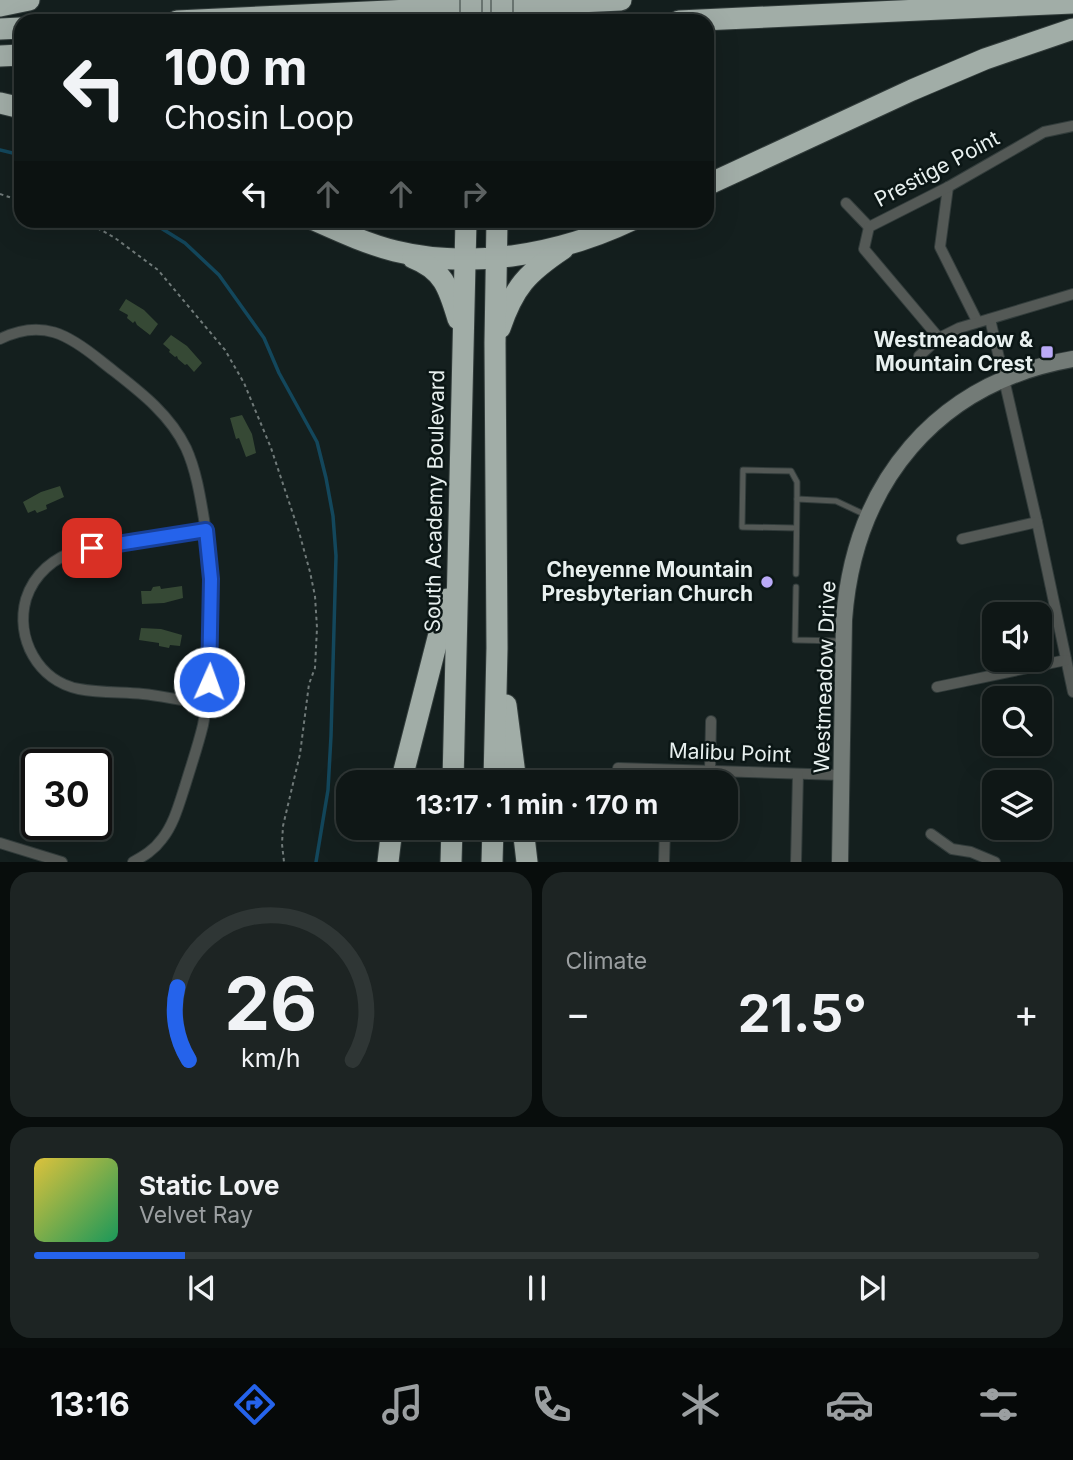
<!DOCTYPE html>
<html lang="en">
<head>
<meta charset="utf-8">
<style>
	body { margin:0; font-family:Inter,sans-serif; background:#1d2423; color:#f1f3f6; height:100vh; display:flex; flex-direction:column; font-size:26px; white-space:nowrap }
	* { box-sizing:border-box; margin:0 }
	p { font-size:23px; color:#9b9fa1 }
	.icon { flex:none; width:38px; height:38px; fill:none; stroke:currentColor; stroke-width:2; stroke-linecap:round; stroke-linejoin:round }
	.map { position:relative; height:862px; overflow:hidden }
	.side { display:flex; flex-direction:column; gap:10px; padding:10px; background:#080d0c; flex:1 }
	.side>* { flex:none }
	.top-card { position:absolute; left:14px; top:14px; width:700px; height:214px; border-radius:21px; box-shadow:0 7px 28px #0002,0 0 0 2px #2f3635; background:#0f1716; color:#f1f3f6; overflow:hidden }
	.fabs { position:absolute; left:982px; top:602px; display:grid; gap:14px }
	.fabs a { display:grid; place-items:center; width:70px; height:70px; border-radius:14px; background:#0f1716; box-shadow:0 7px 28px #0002,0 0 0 2px #2f3635; font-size:35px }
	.speed { position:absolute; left:21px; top:749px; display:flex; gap:14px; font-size:35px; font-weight:700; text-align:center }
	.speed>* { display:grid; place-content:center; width:91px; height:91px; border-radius:50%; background:#0f1716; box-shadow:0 7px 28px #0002,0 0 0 2px #2f3635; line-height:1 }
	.speed .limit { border:4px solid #111; border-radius:10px; background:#fff; color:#111 }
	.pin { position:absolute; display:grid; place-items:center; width:60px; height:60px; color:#fff; margin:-30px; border-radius:14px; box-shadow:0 4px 10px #0006 }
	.me { position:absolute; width:77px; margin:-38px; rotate:2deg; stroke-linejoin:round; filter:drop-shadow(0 0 5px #0008) }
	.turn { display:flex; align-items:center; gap:24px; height:147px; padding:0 35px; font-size:32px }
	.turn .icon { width:91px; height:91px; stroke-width:2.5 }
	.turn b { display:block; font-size:49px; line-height:60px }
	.lanes { display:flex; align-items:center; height:66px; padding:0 35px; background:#0003; justify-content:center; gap:35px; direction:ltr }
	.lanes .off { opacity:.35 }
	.big { font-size:52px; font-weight:700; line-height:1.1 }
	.side .tile { flex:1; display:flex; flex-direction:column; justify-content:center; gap:10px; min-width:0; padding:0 24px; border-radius:21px; background:#1d2423 }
	.side .dial { align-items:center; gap:0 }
	.dial svg { height:182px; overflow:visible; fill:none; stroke:#2f3635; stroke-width:7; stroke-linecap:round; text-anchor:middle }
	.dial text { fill:#f1f3f6; stroke:none }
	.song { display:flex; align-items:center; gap:21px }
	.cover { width:84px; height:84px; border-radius:10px; background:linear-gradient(135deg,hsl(50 70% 55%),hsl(150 70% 35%)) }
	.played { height:7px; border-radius:4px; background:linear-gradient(90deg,#2563eb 15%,#2f3635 15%) }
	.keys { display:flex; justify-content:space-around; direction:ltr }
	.heat { display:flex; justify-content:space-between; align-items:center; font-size:38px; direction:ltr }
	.side .tiles { flex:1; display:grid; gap:10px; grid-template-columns:1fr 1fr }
	.tile:last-child { grid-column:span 2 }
	.trip { position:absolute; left:336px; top:770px; width:402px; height:70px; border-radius:21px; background:#0f1716; box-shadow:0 7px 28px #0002,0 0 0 2px #2f3635; font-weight:700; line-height:70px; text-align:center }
	.tab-bar { display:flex; height:112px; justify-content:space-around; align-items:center; background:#060909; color:#9b9fa1 }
	.tab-bar .icon { width:49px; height:49px }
	.tab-bar .active { color:#2563eb }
	.tab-bar b { font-size:32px; color:#f1f3f6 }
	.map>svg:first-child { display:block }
	.green { fill:#364935 }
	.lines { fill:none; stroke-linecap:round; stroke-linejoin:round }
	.stream { stroke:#13475c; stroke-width:3.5 }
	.lane-casing { stroke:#323c3b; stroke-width:7 }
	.street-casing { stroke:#323c3b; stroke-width:12 }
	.secondary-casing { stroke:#323c3b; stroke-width:18 }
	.highway-casing { stroke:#323c3b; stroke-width:23 }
	.path { stroke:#707a79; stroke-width:2; stroke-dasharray:3.5 3.5; stroke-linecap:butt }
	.lane { stroke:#545956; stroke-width:5 }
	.street { stroke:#545956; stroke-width:10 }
	.secondary { stroke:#737b77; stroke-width:16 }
	.highway { stroke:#a1ada7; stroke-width:21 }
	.highway-bridge-casing { stroke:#323c3b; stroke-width:23; stroke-linecap:butt }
	.highway-bridge { stroke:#a1ada7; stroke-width:21 }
	.route-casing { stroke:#184099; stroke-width:18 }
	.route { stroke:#2563eb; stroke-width:12 }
	.poi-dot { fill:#baaaf7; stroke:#0b1615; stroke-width:2.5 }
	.labels { text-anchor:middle; stroke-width:5; stroke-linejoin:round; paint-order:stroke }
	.street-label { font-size:21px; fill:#e8f0ef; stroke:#0b1615 }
	.poi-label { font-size:21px; font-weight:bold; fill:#e8f0ef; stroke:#0b1615; text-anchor:end }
</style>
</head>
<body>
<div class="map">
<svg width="1073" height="862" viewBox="0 0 1073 862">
	<rect width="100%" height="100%" fill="#141f1e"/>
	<g class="green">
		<path d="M126,299L144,310L158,324L150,335L137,325L135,321L133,323L127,318L128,315L119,310Z"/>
		<path d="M171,335L187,346L202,363L194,372L187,364L185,365L178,359L177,356L175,357L169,352L170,350L163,344Z"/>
		<path d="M242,415L252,434L256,453L246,457L239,438L236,439L230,418Z"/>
		<path d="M60,486L64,497L46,505L47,509L37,513L35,510L28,513L23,502L41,492Z"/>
		<path d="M160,586L161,589L182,586L183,598L164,603L142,604L141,591H151L153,587Z"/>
		<path d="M141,628L161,629L182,635L180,646L170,645L169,648L159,646V643L139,640Z"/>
	</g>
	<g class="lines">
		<g class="stream">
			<path d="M0,150L21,155"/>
			<path d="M148,220L185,243L219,275L264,338L279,373L317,442L326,478L333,516L336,556L331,736L328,790L316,862"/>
		</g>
		<g class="lane-casing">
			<g id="lane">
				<path d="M796,528L742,527L743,470L791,471L797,482V499"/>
				<path d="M796,574L797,499L836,501L868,516"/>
				<path d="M796,587L795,640L841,641"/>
			</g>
		</g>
		<g class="street-casing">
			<g id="street">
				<path d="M948,187L940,247L977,321"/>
				<path d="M846,203L869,227"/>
				<path d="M990,319L1037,522L1073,692"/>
				<path d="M939,338L864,249L869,227L948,187L1044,132L1073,126"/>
				<path d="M0,339C42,318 69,335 101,361C132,386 168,410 186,448C196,470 200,495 204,519C214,584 216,661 203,725C198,746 191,766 185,786C179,804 174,824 162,839C154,850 144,856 133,862"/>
				<path d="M919,356L939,338L959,328L1073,294"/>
				<path d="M206,530L79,550C54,557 34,574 26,599C15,638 38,681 79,689C100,693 122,692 143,694C164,696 185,702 207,703"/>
				<path d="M962,539L1037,522"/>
				<path d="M937,687L1066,660"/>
				<path d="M618,768L841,775"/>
				<path d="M710,771L711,721"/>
				<path d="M931,834L952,849L971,852L995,862"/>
				<path d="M0,843L62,862"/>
				<path d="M664,862L665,828"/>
				<path d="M796,862L798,774"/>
			</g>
		</g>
		<g class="secondary-casing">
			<path id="secondary" d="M840,862L844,620C854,483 936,383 1073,359"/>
		</g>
		<g class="highway-casing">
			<g id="highway">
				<path d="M0,6L29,0"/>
				<path d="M177,21L621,0"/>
				<path d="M679,21L1073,3"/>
				<path d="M0,29L21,28"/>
				<path d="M0,56L21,55"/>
				<path d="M0,103L21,108"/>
				<path d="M707,185L912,90L985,59L1073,29"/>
				<path d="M314,220C341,232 367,244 395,251C472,270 561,254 632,220"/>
				<path d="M413,258C444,270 449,289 458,319"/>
				<path d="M500,328C514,287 527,273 563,249"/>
				<path d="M506,705L516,782"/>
				<path d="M401,782L443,618L447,599"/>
				<path d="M453,782L466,220"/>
				<path d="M494,782L497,648L495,343L497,220"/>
				<path d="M523,828L527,862"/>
				<path d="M388,862L392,828"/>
				<path d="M451,862L452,828"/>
				<path d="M492,862L493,828"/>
			</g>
		</g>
		<g class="path">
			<path d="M0,194L21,201"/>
			<path d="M78,220L103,231L115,238L158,270L225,350L244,383L271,448L299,532L310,572L315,596L317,628L315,668L309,684L300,754L283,826L282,844L284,862"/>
		</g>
		<use href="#lane" class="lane"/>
		<use href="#street" class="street"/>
		<use href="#secondary" class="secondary"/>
		<use href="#highway" class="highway"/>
		<g class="highway-bridge-casing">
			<g id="highway-bridge">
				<path d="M471,21V0"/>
				<path d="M502,21V0"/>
			</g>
		</g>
		<use href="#highway-bridge" class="highway-bridge"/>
	</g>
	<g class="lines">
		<g class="route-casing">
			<path id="route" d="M92,548L206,530L211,579L209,682"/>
		</g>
		<use href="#route" class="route"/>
	</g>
	<g class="poi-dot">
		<rect x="1040" y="345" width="14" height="14" rx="3.5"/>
		<circle cx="767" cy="582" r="7"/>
	</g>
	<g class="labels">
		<g class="street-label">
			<text transform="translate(937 169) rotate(-28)" y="7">Prestige Point</text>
			<text transform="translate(435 501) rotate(-89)" y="7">South Academy Boulevard</text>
			<text transform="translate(825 677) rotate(-88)" y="7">Westmeadow Drive</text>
			<text transform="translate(730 753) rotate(2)" y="7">Malibu Point</text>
		</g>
		<g class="poi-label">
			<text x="1033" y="347">Westmeadow &amp;<tspan x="1033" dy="24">Mountain Crest</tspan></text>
			<text x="753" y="577">Cheyenne Mountain<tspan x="753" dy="24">Presbyterian Church</tspan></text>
		</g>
	</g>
</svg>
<div class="fabs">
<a><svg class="icon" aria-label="sound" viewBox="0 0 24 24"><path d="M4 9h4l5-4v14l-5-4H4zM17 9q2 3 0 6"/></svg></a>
<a><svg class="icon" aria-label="search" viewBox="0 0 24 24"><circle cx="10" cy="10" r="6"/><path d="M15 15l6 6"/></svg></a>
<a><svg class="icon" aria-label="layers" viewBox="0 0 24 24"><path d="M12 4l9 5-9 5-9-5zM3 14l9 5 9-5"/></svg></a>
</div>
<div class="speed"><div class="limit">30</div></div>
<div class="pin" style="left:92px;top:548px;background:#d93025"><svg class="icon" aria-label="arrive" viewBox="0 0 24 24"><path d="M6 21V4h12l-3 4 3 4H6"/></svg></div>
<svg class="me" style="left:209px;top:682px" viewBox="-20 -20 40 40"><circle r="17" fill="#2563eb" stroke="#fff" stroke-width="3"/><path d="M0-11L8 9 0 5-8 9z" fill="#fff"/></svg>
<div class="trip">13:17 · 1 min · 170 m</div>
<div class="top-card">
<div class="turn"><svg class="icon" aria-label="left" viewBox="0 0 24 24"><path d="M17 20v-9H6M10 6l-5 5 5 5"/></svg><div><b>100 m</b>Chosin Loop</div></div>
<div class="lanes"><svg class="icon" aria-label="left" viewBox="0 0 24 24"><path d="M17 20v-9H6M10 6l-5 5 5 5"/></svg><svg class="icon off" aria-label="ahead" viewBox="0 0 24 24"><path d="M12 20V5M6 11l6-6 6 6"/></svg><svg class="icon off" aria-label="ahead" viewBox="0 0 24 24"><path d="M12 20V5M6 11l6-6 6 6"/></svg><svg class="icon off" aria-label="right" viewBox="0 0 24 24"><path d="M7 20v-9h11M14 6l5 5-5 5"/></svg></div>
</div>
</div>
<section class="side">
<div class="tiles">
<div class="tile dial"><svg viewBox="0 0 100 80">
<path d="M14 69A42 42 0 1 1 86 69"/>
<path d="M14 69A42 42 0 0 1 9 37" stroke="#2563eb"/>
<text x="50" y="56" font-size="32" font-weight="700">26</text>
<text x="50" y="72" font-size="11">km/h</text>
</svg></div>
<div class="tile"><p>Climate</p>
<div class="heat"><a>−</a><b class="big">21.5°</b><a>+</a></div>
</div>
<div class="tile">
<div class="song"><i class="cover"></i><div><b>Static Love</b><p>Velvet Ray</p></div></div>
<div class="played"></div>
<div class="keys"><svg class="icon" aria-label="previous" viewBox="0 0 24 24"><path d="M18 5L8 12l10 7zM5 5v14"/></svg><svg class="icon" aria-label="pause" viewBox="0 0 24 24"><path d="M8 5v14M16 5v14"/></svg><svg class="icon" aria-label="next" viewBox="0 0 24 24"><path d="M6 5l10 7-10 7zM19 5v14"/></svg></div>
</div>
</div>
</section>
<nav class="tab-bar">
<b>13:16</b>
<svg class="icon active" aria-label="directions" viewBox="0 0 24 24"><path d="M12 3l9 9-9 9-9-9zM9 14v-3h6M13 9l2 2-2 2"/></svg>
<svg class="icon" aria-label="music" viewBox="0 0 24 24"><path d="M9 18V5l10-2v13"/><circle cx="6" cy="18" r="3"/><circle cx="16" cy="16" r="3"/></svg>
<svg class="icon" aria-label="phone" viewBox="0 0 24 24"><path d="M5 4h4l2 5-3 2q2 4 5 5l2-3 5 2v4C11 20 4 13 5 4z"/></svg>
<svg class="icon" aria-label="climate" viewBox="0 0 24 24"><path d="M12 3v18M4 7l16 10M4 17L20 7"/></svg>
<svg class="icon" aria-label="car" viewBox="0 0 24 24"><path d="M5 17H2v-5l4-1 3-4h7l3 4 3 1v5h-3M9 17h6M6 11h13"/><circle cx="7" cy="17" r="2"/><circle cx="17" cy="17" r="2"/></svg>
<svg class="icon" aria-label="filters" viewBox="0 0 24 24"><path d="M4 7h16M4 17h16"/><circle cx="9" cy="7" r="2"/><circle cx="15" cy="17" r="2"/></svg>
</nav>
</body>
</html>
